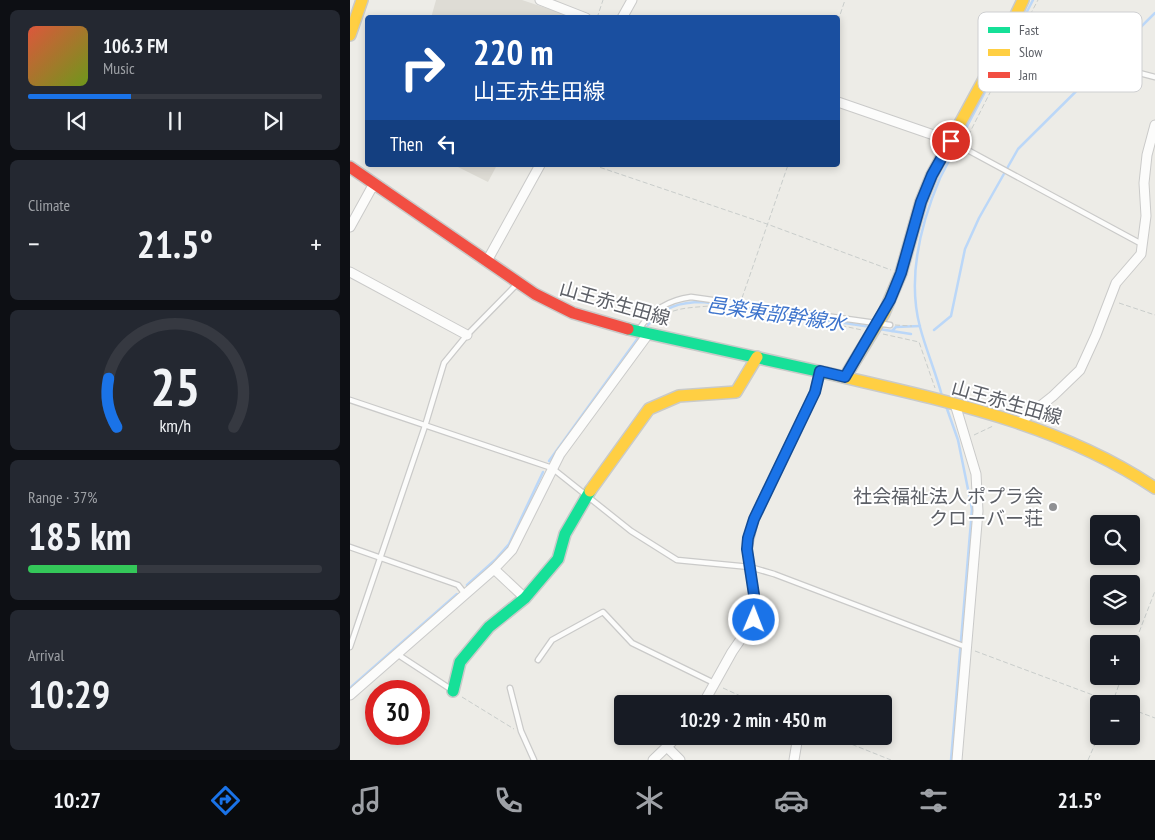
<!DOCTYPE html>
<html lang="en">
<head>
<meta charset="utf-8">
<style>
	body { margin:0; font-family:"PT Sans Narrow","Noto Sans JP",sans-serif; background:#242831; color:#f1f3f6; height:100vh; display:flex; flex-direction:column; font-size:19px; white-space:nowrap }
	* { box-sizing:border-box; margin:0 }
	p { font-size:16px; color:#9ea1a6 }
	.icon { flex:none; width:28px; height:28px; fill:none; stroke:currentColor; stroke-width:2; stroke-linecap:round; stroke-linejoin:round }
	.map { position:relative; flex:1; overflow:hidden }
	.drawer { display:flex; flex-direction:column; gap:10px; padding:10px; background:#0d0f14; width:350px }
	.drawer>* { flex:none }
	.guide { position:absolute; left:15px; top:15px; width:475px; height:152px; border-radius:5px; box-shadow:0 2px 8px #0003; background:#1a4fa0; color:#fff; overflow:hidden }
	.tools { position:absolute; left:740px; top:515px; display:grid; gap:10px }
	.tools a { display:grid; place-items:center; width:50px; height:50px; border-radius:5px; background:#171b24; box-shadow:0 2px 8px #0003; font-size:25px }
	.speed { position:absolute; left:15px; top:680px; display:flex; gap:10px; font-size:25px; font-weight:700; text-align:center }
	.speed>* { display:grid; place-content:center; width:65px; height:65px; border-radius:50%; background:#171b24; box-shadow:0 2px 8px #0003; line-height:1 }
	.speed .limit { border:8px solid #d22; background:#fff; color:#111 }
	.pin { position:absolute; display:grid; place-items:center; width:42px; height:42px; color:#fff; margin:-21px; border:2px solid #fff; border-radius:50%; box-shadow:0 1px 5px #0007 }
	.me { position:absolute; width:55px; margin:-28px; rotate:1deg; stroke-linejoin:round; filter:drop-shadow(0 0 4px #0008) }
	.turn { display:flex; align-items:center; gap:18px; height:105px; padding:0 25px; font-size:22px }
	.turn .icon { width:65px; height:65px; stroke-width:2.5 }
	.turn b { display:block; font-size:35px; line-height:42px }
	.then { display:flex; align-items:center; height:48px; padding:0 25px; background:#0003; gap:10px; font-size:19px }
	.big { font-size:38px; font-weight:600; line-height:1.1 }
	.drawer .tile { flex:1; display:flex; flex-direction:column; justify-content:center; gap:8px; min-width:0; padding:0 18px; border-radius:8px; background:#242831 }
	.drawer .dial { align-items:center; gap:0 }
	.dial svg { height:130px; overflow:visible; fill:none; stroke:#363941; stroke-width:7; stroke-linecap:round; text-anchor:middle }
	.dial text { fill:#f1f3f6; stroke:none }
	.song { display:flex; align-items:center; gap:15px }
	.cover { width:60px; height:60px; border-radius:8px; background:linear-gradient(135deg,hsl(10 70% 55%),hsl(80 70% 35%)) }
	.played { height:5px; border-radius:2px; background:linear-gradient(90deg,#1a73e8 35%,#363941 35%) }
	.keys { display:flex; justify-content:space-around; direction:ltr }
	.heat { display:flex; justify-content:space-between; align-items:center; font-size:28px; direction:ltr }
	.charge { height:8px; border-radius:4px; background:linear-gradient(90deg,#34c759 37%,#363941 0) }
	.trip { position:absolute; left:264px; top:695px; width:278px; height:50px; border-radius:5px; background:#171b24; box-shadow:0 2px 8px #0003; font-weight:600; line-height:50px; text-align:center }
	.tab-bar { display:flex; height:80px; justify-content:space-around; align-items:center; background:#090b0e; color:#9ea1a6 }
	.tab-bar .icon { width:35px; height:35px }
	.tab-bar .selected { color:#1a73e8 }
	.tab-bar b { font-size:22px; color:#f1f3f6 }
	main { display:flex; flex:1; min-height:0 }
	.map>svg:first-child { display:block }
	.education { fill:#dedcd5 }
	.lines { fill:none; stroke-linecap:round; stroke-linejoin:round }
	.stream { stroke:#bbd7f8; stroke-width:2.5 }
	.lane-casing { stroke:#cacac9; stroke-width:7 }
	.street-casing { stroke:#cacac9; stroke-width:11 }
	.fast-casing { stroke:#c9cac9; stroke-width:14 }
	.slow-casing { stroke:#c9cac9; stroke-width:14 }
	.jam-casing { stroke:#c9cac9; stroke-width:14 }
	.path { stroke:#c9cdcb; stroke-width:1; stroke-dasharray:5 2.5; stroke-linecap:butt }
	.lane { stroke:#fcfcfb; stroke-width:4.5 }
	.street { stroke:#fcfcfb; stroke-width:9 }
	.fast { stroke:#16e098; stroke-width:11 }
	.slow { stroke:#ffcf43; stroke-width:11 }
	.jam { stroke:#f24e42; stroke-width:11 }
	.route-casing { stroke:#114b97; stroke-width:12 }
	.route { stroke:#1a73e8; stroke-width:9 }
	.poi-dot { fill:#8f9093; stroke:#fff; stroke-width:2 }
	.labels { text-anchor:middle; stroke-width:4; stroke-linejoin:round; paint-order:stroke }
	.street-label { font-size:19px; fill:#5c5f66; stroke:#fff }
	.poi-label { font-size:19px; fill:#5c5f66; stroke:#fff; text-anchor:end }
	.water-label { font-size:20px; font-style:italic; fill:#3e74cc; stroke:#fff }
	.key { fill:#fff; stroke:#cecfd1; stroke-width:1 }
	.key-label { font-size:14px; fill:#5c5f66 }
</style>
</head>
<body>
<main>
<section class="drawer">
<div class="tile">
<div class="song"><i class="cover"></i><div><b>106.3 FM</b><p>Music</p></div></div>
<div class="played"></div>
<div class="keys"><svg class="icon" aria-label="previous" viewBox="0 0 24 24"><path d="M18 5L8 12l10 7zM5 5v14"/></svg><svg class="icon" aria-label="pause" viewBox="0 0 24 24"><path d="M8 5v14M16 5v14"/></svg><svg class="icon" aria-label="next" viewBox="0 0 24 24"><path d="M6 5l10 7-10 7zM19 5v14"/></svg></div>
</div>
<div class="tile"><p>Climate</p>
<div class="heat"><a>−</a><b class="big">21.5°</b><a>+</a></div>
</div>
<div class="tile dial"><svg viewBox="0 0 100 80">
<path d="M14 69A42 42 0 1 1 86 69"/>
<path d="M14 69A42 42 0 0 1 9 39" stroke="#1a73e8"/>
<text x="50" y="56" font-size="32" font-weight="700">25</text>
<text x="50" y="72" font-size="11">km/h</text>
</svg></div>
<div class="tile"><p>Range · 37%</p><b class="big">185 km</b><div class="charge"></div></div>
<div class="tile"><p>Arrival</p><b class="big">10:29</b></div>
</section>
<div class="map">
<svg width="805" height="760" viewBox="0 0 805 760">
	<rect width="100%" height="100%" fill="#edece7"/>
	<g class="education">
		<path d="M86,0H172L223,17L81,18Z"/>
		<path d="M104,165H147L138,182Z"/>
	</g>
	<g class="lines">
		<g class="stream">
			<path d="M298,325C314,307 329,302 353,302L521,327"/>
			<path d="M529,329L561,334"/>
			<path d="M584,330L601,316L615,249L629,218L668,149L805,13"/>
			<path d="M542,331L546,327L570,326"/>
			<path d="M592,396C586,373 576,350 570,327C557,278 571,223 590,178L683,0"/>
			<path d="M596,406L608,440L622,509L601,760"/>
			<path d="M199,461L288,338"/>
			<path d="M117,585L145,560L159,544L193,472"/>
			<path d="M0,688L107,594"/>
		</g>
		<g class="lane-casing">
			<g id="lane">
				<path d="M667,15L732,58L805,77"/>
				<path d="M601,141L788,242L792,243"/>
				<path d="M289,329C302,310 318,300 341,297L540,325"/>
				<path d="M0,400L202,468L281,531L327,560L400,567L424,574L616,647"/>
				<path d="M0,547L108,585L115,594"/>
				<path d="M0,647L75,426L94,363L117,335L167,284"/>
				<path d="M47,654L102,690"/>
				<path d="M188,660L202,640L253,612L282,643L364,683"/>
				<path d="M160,688L171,731L184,760"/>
			</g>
		</g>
		<g class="street-casing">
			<g id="street">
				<path d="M190,0L236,18"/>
				<path d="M272,18L282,0"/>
				<path d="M488,102L601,141"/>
				<path d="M0,227L21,189L27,185"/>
				<path d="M137,261L190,165"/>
				<path d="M0,272L117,335"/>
				<path d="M605,404L626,474L628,511L607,760"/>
				<path d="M670,422L703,396L730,370L746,335L766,283L791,254L796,216L794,183L797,155L805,125"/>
				<path d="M144,569L175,598"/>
				<path d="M0,695L144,569L162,550L210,454L299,333"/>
				<path d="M353,704L382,652L404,620L406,608L397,549L404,519L465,392L470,371"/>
				<path d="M318,748L330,760"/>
				<path d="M303,760L328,736"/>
				<path d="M444,760L448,736"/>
			</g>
		</g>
		<g class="fast-casing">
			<g id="fast">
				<path d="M278,329L476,373"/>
				<path d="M103,691L110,662L139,627L175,598L208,559L215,534L240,491"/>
			</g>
		</g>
		<g class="slow-casing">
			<g id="slow">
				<path d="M0,35L12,0"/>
				<path d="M476,373C590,400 707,422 805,488"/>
				<path d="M495,377L534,313L551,273L571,202L582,175L646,57L673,0"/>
				<path d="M240,491L299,409L329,396L386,392L407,357"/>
			</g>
		</g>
		<g class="jam-casing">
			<path id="jam" d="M0,167L185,294L223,313L278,329"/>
		</g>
		<g class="path">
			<path d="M680,15L688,0"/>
			<path d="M247,18L253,0"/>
			<path d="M488,21L495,0"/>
			<path d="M657,60L673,28"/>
			<path d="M615,142L654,65"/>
			<path d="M243,165L417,224L541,270"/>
			<path d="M392,298L438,165"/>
			<path d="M769,303L805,315"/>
			<path d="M305,324C317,307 340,308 359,306"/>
			<path d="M484,324L512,330"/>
			<path d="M545,325L562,326"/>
			<path d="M533,334L569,342L585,388"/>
			<path d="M624,435L643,426"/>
			<path d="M625,651L767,704"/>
			<path d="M781,653L805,591"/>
			<path d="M373,688L408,704"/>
			<path d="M112,697L164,729"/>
			<path d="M762,704L772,676"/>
			<path d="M781,709L805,718"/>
			<path d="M481,736L541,760"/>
			<path d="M738,760L749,735"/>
		</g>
		<use href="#lane" class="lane"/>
		<use href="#street" class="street"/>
		<use href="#fast" class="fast"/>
		<use href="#slow" class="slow"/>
		<use href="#jam" class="jam"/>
	</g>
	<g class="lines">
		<g class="route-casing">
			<path id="route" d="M404,620L406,608L397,549L398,538L404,519L465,392L470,371L495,377L540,300L551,273L571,202L582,175L601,141"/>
		</g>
		<use href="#route" class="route"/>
	</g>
	<circle class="poi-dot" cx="703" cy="507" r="5"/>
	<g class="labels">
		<g class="street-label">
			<text transform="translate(265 303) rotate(16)" y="7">山王赤生田線</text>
			<text transform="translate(657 402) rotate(16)" y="7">山王赤生田線</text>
		</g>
		<g class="poi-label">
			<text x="693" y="503">社会福祉法人ポプラ会<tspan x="693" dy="22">クローバー荘</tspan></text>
		</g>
		<g class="water-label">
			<text transform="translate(426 314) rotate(8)" y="7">邑楽東部幹線水</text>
		</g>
	</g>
	<rect x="628" y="12" width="164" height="80" rx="8" class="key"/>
	<rect x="638" y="27" width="22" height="6" fill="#16e098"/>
	<rect x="638" y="49" width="22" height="7" fill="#ffcf43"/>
	<rect x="638" y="72" width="22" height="6" fill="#f24e42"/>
	<g class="key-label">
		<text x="669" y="35">Fast</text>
		<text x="669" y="57">Slow</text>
		<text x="669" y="80">Jam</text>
	</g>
</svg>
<div class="tools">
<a><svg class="icon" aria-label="search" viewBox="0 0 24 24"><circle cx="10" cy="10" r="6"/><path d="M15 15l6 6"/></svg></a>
<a><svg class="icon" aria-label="layers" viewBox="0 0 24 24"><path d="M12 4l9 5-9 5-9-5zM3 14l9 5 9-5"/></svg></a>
<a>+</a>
<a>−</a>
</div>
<div class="speed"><div class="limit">30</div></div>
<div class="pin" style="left:601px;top:141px;background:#d93025"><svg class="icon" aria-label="arrive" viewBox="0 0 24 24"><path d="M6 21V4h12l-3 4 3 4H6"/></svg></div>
<svg class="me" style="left:404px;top:620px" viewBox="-20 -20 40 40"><circle r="17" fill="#1a73e8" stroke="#fff" stroke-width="3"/><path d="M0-11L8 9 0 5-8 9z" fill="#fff"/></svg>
<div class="trip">10:29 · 2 min · 450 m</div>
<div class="guide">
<div class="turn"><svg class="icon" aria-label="right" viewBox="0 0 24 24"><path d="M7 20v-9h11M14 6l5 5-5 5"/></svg><div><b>220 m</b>山王赤生田線</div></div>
<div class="then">Then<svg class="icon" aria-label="left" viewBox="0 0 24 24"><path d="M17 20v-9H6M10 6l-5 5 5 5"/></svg></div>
</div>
</div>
</main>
<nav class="tab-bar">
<b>10:27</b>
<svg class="icon selected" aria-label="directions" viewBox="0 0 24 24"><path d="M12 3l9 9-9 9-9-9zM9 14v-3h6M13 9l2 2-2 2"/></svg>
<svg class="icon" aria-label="music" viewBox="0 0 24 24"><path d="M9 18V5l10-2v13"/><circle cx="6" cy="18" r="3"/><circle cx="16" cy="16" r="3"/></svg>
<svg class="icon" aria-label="phone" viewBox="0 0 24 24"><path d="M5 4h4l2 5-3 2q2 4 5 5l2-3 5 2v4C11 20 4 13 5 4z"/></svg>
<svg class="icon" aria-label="climate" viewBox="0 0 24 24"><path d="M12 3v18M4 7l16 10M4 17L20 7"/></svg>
<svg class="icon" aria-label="car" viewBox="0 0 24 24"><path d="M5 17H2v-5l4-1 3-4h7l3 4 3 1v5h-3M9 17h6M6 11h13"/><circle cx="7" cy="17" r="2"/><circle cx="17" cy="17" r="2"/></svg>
<svg class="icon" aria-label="filters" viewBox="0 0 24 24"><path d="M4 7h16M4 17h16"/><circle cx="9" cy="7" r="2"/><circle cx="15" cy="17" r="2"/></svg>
<b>21.5°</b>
</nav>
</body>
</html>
